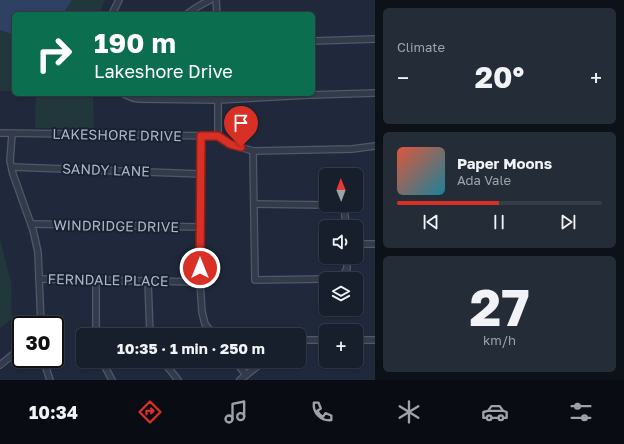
<!DOCTYPE html>
<html lang="en">
<head>
<meta charset="utf-8">
<style>
	body { margin:0; font-family:"Golos Text",sans-serif; background:#242c38; color:#f1f3f6; height:100vh; display:flex; flex-direction:column; font-size:15px; white-space:nowrap }
	* { box-sizing:border-box; margin:0 }
	p { font-size:13px; color:#9ea2a9 }
	.icon { flex:none; width:22px; height:22px; fill:none; stroke:currentColor; stroke-width:2; stroke-linecap:round; stroke-linejoin:round }
	.map { position:relative; flex:1; overflow:hidden }
	.side { display:flex; flex-direction:column; gap:8px; padding:8px; background:#0d1118; width:249px }
	.side>* { flex:none }
	.hud { position:absolute; left:12px; top:12px; width:303px; height:84px; border-radius:6px; box-shadow:0 1px 3px #0004,0 0 0 1px #363d48; background:#0b6e4f; color:#fff; overflow:hidden }
	.needle { width:26px; rotate:359deg }
	.fabs { position:absolute; left:319px; top:168px; display:grid; gap:8px }
	.fabs a { display:grid; place-items:center; width:44px; height:44px; border-radius:6px; background:#171f2c; box-shadow:0 1px 3px #0004,0 0 0 1px #363d48; font-size:20px }
	.speed { position:absolute; left:12px; top:316px; display:flex; gap:8px; font-size:20px; font-weight:700; text-align:center }
	.speed>* { display:grid; place-content:center; width:52px; height:52px; border-radius:50%; background:#171f2c; box-shadow:0 1px 3px #0004,0 0 0 1px #363d48; line-height:1 }
	.speed .limit { border:2px solid #111; border-radius:6px; background:#fff; color:#111 }
	.pin { position:absolute; display:grid; place-items:center; width:34px; height:34px; color:#fff; margin:-41px -17px; border-radius:50% 50% 50% 0; rotate:-45deg; box-shadow:0 0 4px #0007 }
	.pin .icon { rotate:45deg }
	.me { position:absolute; width:44px; margin:-22px; rotate:0deg; stroke-linejoin:round; filter:drop-shadow(0 0 3px #0008) }
	.turn { display:flex; align-items:center; gap:14px; height:84px; padding:0 16px; font-size:18px }
	.turn .icon { width:52px; height:52px; stroke-width:2.5 }
	.turn b { display:block; font-size:28px; line-height:34px }
	.big { font-size:30px; font-weight:700; line-height:1.1 }
	.side .tile { flex:1; display:flex; flex-direction:column; justify-content:center; gap:6px; min-width:0; padding:0 14px; border-radius:6px; background:#242c38 }
	.side .dial { align-items:center; gap:0 }
	.dial b { font-size:52px; line-height:1 }
	.song { display:flex; align-items:center; gap:12px }
	.cover { width:48px; height:48px; border-radius:6px; background:linear-gradient(135deg,hsl(10 70% 55%),hsl(190 70% 35%)) }
	.played { height:4px; border-radius:2px; background:linear-gradient(90deg,#d93025 50%,#363d48 50%) }
	.keys { display:flex; justify-content:space-around; direction:ltr }
	.heat { display:flex; justify-content:space-between; align-items:center; font-size:22px; direction:ltr }
	.trip { position:absolute; left:76px; top:328px; width:230px; height:40px; border-radius:6px; background:#171f2c; box-shadow:0 1px 3px #0004,0 0 0 1px #363d48; font-weight:700; line-height:40px; text-align:center }
	.dock { display:flex; height:64px; justify-content:space-around; align-items:center; background:#090c12; color:#9ea2a9 }
	.dock .icon { width:28px; height:28px }
	.dock .active { color:#d93025 }
	.dock b { font-size:18px; color:#f1f3f6 }
	main { display:flex; flex:1; min-height:0 }
	.map>svg:first-child { display:block }
	.green { fill:#21373c }
	.water { fill:#2f4162 }
	.lines { fill:none; stroke-linecap:round; stroke-linejoin:round }
	.minor-casing { stroke:#505969; stroke-width:8 }
	.minor { stroke:#333b4b; stroke-width:5.5 }
	.route-casing { stroke:#8d1f18; stroke-width:10 }
	.route { stroke:#d93025; stroke-width:7 }
	.labels { text-anchor:middle; stroke-width:4; stroke-linejoin:round; paint-order:stroke }
	.street-label { font-size:14px; fill:#adb6c8; stroke:#182130 }
</style>
</head>
<body>
<main>
<div class="map">
<svg width="375" height="380" viewBox="0 0 375 380">
	<rect width="100%" height="100%" fill="#1f293b"/>
	<g class="green">
		<path d="M72,0H105L99,14H63Z"/>
		<path d="M0,30L14,35V91H0Z"/>
		<path d="M36,94H93L94,128H35Z"/>
		<path d="M0,239L11,282L12,319L0,328Z"/>
	</g>
	<path class="water" d="M0,0H72L63,14H14V35L0,30Z"/>
	<g class="lines">
		<g class="minor-casing">
			<g id="minor">
				<path d="M216,0L217,14"/>
				<path d="M112,14L119,0"/>
				<path d="M187,14L197,7L210,0"/>
				<path d="M313,41L375,39"/>
				<path d="M124,94L133,98L139,99L218,100L310,95L375,93"/>
				<path d="M0,133L218,136L230,144L253,151L352,149L375,146"/>
				<path d="M12,134L10,161L13,174L33,230L38,252L41,325"/>
				<path d="M201,136L200,282L202,312L205,324L214,335"/>
				<path d="M218,136V94"/>
				<path d="M253,151L255,280L326,279"/>
				<path d="M12,167L201,174"/>
				<path d="M254,204L326,205"/>
				<path d="M344,205L346,227"/>
				<path d="M31,224L200,227"/>
				<path d="M356,244H375"/>
				<path d="M39,279L200,282"/>
				<path d="M342,279L347,268V257"/>
				<path d="M148,281L150,335"/>
				<path d="M96,335V280"/>
				<path d="M299,340H326"/>
				<path d="M356,340H375"/>
				<path d="M43,359L50,380"/>
				<path d="M102,361L112,380"/>
				<path d="M163,361L178,380"/>
				<path d="M235,361L246,375"/>
				<path d="M0,365L21,348"/>
				<path d="M240,380L264,361"/>
			</g>
		</g>
		<use href="#minor" class="minor"/>
	</g>
	<g class="lines">
		<g class="route-casing">
			<path id="route" d="M200,268L201,136H218L230,144L241,147"/>
		</g>
		<use href="#route" class="route"/>
	</g>
	<g class="labels">
		<g class="street-label">
			<text transform="translate(117 135) rotate(1)" y="5">LAKESHORE DRIVE</text>
			<text transform="translate(106 170) rotate(2)" y="5">SANDY LANE</text>
			<text transform="translate(116 226) rotate(1)" y="5">WINDRIDGE DRIVE</text>
			<text transform="translate(108 280) rotate(1)" y="5">FERNDALE PLACE</text>
		</g>
	</g>
</svg>
<div class="fabs">
<a><svg class="needle" viewBox="-14 -14 28 28"><path d="M0-13l5 13h-10z" fill="#e53935"/><path d="M0 13l5-13h-10z" fill="#9ea2a9"/></svg></a>
<a><svg class="icon" aria-label="sound" viewBox="0 0 24 24"><path d="M4 9h4l5-4v14l-5-4H4zM17 9q2 3 0 6"/></svg></a>
<a><svg class="icon" aria-label="layers" viewBox="0 0 24 24"><path d="M12 4l9 5-9 5-9-5zM3 14l9 5 9-5"/></svg></a>
<a>+</a>
</div>
<div class="speed"><div class="limit">30</div></div>
<div class="pin" style="left:241px;top:147px;background:#d93025"><svg class="icon" aria-label="arrive" viewBox="0 0 24 24"><path d="M6 21V4h12l-3 4 3 4H6"/></svg></div>
<svg class="me" style="left:200px;top:268px" viewBox="-20 -20 40 40"><circle r="17" fill="#d93025" stroke="#fff" stroke-width="3"/><path d="M0-11L8 9 0 5-8 9z" fill="#fff"/></svg>
<div class="trip">10:35 · 1 min · 250 m</div>
<div class="hud">
<div class="turn"><svg class="icon" aria-label="right" viewBox="0 0 24 24"><path d="M7 20v-9h11M14 6l5 5-5 5"/></svg><div><b>190 m</b>Lakeshore Drive</div></div>
</div>
</div>
<section class="side">
<div class="tile"><p>Climate</p>
<div class="heat"><a>−</a><b class="big">20°</b><a>+</a></div>
</div>
<div class="tile">
<div class="song"><i class="cover"></i><div><b>Paper Moons</b><p>Ada Vale</p></div></div>
<div class="played"></div>
<div class="keys"><svg class="icon" aria-label="previous" viewBox="0 0 24 24"><path d="M18 5L8 12l10 7zM5 5v14"/></svg><svg class="icon" aria-label="pause" viewBox="0 0 24 24"><path d="M8 5v14M16 5v14"/></svg><svg class="icon" aria-label="next" viewBox="0 0 24 24"><path d="M6 5l10 7-10 7zM19 5v14"/></svg></div>
</div>
<div class="tile dial"><b>27</b><p>km/h</p></div>
</section>
</main>
<nav class="dock">
<b>10:34</b>
<svg class="icon active" aria-label="directions" viewBox="0 0 24 24"><path d="M12 3l9 9-9 9-9-9zM9 14v-3h6M13 9l2 2-2 2"/></svg>
<svg class="icon" aria-label="music" viewBox="0 0 24 24"><path d="M9 18V5l10-2v13"/><circle cx="6" cy="18" r="3"/><circle cx="16" cy="16" r="3"/></svg>
<svg class="icon" aria-label="phone" viewBox="0 0 24 24"><path d="M5 4h4l2 5-3 2q2 4 5 5l2-3 5 2v4C11 20 4 13 5 4z"/></svg>
<svg class="icon" aria-label="climate" viewBox="0 0 24 24"><path d="M12 3v18M4 7l16 10M4 17L20 7"/></svg>
<svg class="icon" aria-label="car" viewBox="0 0 24 24"><path d="M5 17H2v-5l4-1 3-4h7l3 4 3 1v5h-3M9 17h6M6 11h13"/><circle cx="7" cy="17" r="2"/><circle cx="17" cy="17" r="2"/></svg>
<svg class="icon" aria-label="filters" viewBox="0 0 24 24"><path d="M4 7h16M4 17h16"/><circle cx="9" cy="7" r="2"/><circle cx="15" cy="17" r="2"/></svg>
</nav>
</body>
</html>
